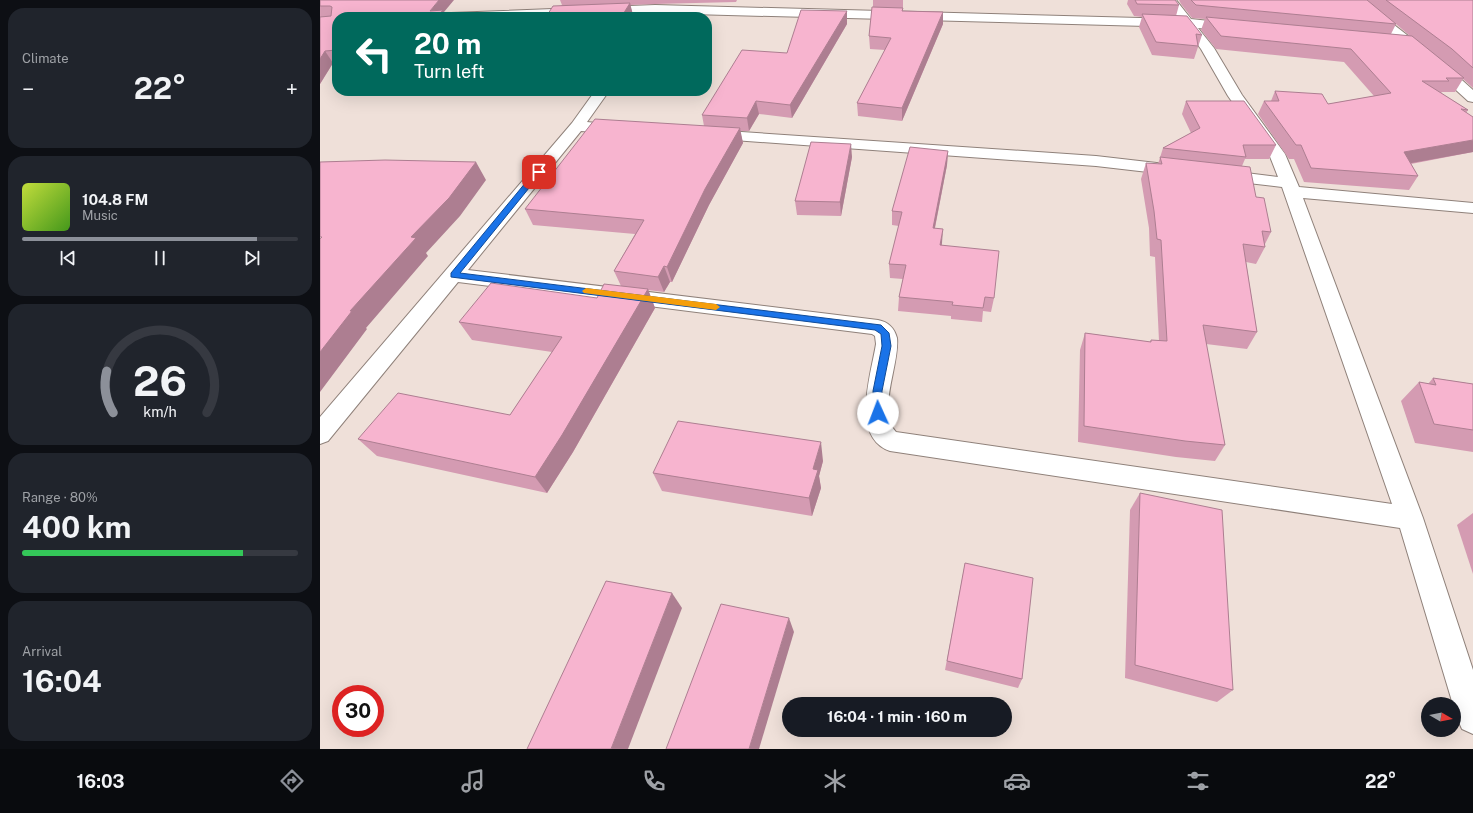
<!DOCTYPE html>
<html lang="en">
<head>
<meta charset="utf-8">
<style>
	body { margin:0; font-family:"Public Sans",sans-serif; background:#20242c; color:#f1f3f6; height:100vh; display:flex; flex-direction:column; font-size:15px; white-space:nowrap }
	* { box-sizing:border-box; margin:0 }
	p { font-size:13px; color:#9ea1a6 }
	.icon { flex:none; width:22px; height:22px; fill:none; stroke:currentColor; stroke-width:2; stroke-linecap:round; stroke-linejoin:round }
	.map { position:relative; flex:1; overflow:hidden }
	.side { display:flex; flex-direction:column; gap:8px; padding:8px; background:#0d0f14; width:320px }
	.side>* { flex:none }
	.guide { position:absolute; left:12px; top:12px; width:380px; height:84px; border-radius:16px; box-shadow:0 4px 16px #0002; background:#00695c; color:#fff; overflow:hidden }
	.needle { width:26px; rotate:99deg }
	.controls { position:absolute; left:1101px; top:697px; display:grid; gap:8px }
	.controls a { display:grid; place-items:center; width:40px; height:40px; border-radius:50%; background:#171b24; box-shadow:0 4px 16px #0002; font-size:20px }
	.speed { position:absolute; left:12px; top:685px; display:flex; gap:8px; font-size:20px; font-weight:700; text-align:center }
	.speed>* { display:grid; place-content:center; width:52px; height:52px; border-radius:50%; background:#171b24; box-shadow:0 4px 16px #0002; line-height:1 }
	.speed .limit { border:6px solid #d22; background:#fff; color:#111 }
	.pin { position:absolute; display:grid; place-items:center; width:34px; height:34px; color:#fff; margin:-17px; border-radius:8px; box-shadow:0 2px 6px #0006 }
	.me { position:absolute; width:44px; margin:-22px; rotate:358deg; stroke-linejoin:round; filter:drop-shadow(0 0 3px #0008) }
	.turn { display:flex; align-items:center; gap:14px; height:84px; padding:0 16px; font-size:18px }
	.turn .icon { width:52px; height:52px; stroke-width:2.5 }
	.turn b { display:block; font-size:28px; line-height:34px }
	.big { font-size:30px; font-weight:700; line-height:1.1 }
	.side .widget { flex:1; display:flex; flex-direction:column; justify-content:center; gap:6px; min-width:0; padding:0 14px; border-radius:16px; background:#20242c }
	.side .dial { align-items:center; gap:0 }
	.dial svg { height:104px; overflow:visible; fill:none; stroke:#363941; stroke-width:7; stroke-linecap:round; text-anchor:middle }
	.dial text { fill:#f1f3f6; stroke:none }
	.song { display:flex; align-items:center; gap:12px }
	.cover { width:48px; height:48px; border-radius:6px; background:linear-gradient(135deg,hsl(70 70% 55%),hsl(100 70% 35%)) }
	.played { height:4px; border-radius:2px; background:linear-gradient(90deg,#8c9099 85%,#363941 85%) }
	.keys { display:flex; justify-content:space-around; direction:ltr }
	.heat { display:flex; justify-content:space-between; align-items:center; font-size:22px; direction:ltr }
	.charge { height:6px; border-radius:3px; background:linear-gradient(90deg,#34c759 80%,#363941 0) }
	.trip { position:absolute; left:462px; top:697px; width:230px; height:40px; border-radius:20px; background:#171b24; box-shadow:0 4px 16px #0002; font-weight:700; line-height:40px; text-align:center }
	.tabs { display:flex; height:64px; justify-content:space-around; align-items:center; background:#090b0e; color:#9ea1a6 }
	.tabs .icon { width:28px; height:28px }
	.tabs .active { color:#8c9099 }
	.tabs b { font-size:18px; color:#f1f3f6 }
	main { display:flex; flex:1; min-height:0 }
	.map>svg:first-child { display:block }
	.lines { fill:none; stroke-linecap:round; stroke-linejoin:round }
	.minor-casing { stroke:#8f817a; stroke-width:2 }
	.minor { fill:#fff; fill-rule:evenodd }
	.wall { fill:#d49bb2; fill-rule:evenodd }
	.shaded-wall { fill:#ad7e91 }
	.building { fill:#f7b4cf; stroke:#ad7e91 }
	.route { fill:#1a73e8; stroke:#114b97 }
	.slow { fill:#f59e0b }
</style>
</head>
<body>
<main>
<section class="side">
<div class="widget"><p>Climate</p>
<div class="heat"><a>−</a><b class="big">22°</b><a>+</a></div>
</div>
<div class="widget">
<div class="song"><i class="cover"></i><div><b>104.8 FM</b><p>Music</p></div></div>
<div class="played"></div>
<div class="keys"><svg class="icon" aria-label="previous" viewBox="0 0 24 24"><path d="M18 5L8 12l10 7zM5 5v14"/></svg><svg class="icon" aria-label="pause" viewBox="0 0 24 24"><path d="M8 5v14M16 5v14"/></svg><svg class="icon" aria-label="next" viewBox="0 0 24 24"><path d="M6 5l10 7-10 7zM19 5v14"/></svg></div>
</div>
<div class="widget dial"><svg viewBox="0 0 100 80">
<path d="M14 69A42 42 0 1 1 86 69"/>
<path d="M14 69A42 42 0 0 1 9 37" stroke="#8c9099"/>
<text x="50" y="56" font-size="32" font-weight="700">26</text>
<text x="50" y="72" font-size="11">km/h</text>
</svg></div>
<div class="widget"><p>Range · 80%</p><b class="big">400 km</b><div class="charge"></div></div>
<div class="widget"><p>Arrival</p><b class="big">16:04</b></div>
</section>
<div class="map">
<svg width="1153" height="749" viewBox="0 0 1153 749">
	<rect width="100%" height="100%" fill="#efe0d9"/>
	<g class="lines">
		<g class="minor-casing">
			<g id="minor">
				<path d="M844,0H856L871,19L917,24L919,27L917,30L913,31L878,28L894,48L922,95L965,154L979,187L1153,203V213L983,198L1103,518L1153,670V734L1142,729L1137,718L1080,528L570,451C530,437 551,375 556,344L555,336L552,334L138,282L8,441L0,444V417L252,123L275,91H289L267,122L304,126L307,129L304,132L299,134L261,131L148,270L558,320C568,322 574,327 577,338C580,364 556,412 576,432L1072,504L962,187L902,180L896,179L894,175L896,171L902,170L958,177L949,154L908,96L881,49L864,27L335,13L225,17H125L131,13L335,5L858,19Z"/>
				<path d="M1029,0H1042L1123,63L1153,90V102L1148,101L1113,69Z"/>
				<path d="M392,130L776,156L854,165L860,166L862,170L860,174L854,175L776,166L386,138L384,135L386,132Z"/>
			</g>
		</g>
		<use href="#minor" class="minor"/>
	</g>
	<g class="wall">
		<path d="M0,0L124,12L126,17H17V63H13L0,84Z"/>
		<path d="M240,0H417L416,2L335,4L310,5L313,15L312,17H226L242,5Z"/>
		<path d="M553,0H583V11L623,12V24L582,121L538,116L537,103L565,50L550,49L549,36L553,7Z"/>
		<path d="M808,0H855L859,5L856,16L882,35L874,59L832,55L819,27L822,17L814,16L807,4Z"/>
		<path d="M859,0H1153V88L1143,79L1135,92H1122L1121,93L1148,110L1146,113L1153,152L1091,164L1098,176L1089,190L984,182L974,159H969L938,114L944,101H951L955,91L1008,104L1054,96L1024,62L896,49L881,30L885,19L872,18L861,4ZM1076,24L1090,36L1071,34Z"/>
		<path d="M527,11V24L472,118L439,114L429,131H420L423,143L389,205L352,282H350L344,292L328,290L335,308L253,452L227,493L57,456L38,439L190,415L232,352L152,340L139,322L277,298L301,286L294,271L315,234L213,225L205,209L384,126L382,115Z"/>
		<path d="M866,101L956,145L949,159H925L922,166L951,232L945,244V247L936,264L926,262L937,332L927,349L886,344L905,445L895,461L856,457L758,442L760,350L765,333L830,342L831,340L839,341L835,257L830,256L829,228L821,179L826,163L838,164L843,148L871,133L862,114Z"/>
		<path d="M628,151L627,165L615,228L622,245L674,298L671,312L663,311L662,322L631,319V316L578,311L579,297L583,279L570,278L569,264L579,226L572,225V211Z"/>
		<path d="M532,157L521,216L477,215L475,201Z"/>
		<path d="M1113,378L1153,384V452L1095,443L1081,401L1099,382L1108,384Z"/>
		<path d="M503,461L499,476L501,488L492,516L342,491L333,473Z"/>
		<path d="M820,493L913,690L897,702L805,678L810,510Z"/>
		<path d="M1153,513V574L1137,525Z"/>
		<path d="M645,563L702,679L698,688L625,670Z"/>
	</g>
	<g class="shaded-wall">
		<path d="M119,0H134L124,12L126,17H113L110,11Z"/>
		<path d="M310,3L313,15L312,17H302V16Z"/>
		<path d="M527,11V24L472,118L470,105Z"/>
		<path d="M623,12V24L582,121V108Z"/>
		<path d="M5,51L13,63L0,84V59Z"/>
		<path d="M436,101L439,114L429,131L427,118Z"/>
		<path d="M420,128L423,143L389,205L352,282L347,267L385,189Z"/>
		<path d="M1153,140V152L1075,166L1084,152Z"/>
		<path d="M531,144L532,157L521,216L520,202Z"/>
		<path d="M628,151L627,165L612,242L613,228Z"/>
		<path d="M156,162L166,180L140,216L106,253L108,256L46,328L47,329L0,392V352L30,311L91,237Z"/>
		<path d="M623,229L622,243L619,259L620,245Z"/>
		<path d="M344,266L350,282L344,292L338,277Z"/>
		<path d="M328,289L335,308L253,452L227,493L215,477Z"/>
		<path d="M501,442L503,461L499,476L501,488L492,516L489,498L493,469Z"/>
		<path d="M352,593L362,608L308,749H291Z"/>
		<path d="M469,618L474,632L439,749H429Z"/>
	</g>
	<g class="building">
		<path d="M0,0H119L110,11L123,10L117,17H17V50L5,51L0,59V17L11,16L12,7L10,6H0Z"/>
		<path d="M815,0H855L859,5L817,4Z"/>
		<path d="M871,0H1047L1076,24L876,5Z"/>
		<path d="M1066,0H1153V68L1132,49Z"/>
		<path d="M310,3L302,16L226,17L233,6Z"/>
		<path d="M552,7L583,8L582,11L623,12L582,108L537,103L571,38L549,36Z"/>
		<path d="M481,10L527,11L470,105L436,101L427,118L382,115L422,50L467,53Z"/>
		<path d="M822,14L867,16L882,35L876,34L878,46L836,42Z"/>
		<path d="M886,17L1092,36L1144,78H1126L1129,81H1102L1148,110L1141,109L1153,117V140L1084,152L1098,176L991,168L981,145H976L944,101H959L955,91L1002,94L1008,104L1071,93L1031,49L901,36Z"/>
		<path d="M866,101H924L956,145H923L926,157L843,148L880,128Z"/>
		<path d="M275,119L420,128L385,189L347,267L344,266L338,277L294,271L324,220L205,209Z"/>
		<path d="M491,142L531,144L520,202L475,201Z"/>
		<path d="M590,147L628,151L613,228L623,229L620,245L679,251L674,298L665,297L663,308L632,305L633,302L579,297L586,265L569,264L582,212L572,211Z"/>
		<path d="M840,157L930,167L936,197L944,198L951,232L942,231L945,247L923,244L937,332L883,325L905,445L865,441L764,426L765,333L831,342V340L847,341L841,240L837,239L834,211L826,163L842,164Z"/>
		<path d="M65,160L156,162L129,198L91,237L96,238L30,311H32L0,352V239L2,237H0V162Z"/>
		<path d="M171,283L277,298L284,284L328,289L242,435L215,477L38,439L78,393L190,415L242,337L139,322Z"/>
		<path d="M1113,378L1153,384V430L1114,424L1099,382L1116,385Z"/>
		<path d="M358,421L501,442L493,469L498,470L489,498L333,473Z"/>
		<path d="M820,493L902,510L913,690L815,665Z"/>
		<path d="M645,563L713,578L702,679L627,661Z"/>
		<path d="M286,581L352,593L291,749H207Z"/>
		<path d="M401,604L469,618L429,749H346Z"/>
	</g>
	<path class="route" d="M216,170L222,172L140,273L561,325L569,333L571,346L562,391V416L558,417L554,413L553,391L562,346L561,334L555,330L131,277V273Z"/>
	<path class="slow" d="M266,288L396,304L400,307L396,310L264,293L262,291Z"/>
</svg>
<div class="controls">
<a><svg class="needle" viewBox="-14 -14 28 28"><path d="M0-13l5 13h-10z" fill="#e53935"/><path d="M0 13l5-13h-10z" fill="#9ea1a6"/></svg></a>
</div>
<div class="speed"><div class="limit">30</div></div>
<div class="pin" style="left:219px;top:172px;background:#d93025"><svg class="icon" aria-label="arrive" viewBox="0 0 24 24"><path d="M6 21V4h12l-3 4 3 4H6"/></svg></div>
<svg class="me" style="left:558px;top:413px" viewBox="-20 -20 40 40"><circle r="19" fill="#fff"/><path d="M0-13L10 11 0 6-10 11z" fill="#1a73e8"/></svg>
<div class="trip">16:04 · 1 min · 160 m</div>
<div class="guide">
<div class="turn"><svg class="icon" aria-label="left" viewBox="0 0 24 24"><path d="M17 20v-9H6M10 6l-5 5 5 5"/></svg><div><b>20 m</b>Turn left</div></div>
</div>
</div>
</main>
<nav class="tabs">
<b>16:03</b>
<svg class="icon active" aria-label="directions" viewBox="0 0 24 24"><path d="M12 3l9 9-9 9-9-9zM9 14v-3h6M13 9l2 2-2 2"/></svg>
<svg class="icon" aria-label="music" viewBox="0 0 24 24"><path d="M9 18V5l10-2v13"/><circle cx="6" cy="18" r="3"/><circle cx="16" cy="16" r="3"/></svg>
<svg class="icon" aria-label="phone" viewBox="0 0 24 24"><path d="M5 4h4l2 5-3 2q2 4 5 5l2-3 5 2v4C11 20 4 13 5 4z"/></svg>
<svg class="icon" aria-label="climate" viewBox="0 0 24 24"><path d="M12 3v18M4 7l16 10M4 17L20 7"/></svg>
<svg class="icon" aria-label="car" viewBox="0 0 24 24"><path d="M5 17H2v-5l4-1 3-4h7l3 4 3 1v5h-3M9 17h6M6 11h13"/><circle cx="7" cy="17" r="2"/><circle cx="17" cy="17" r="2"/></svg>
<svg class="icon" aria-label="filters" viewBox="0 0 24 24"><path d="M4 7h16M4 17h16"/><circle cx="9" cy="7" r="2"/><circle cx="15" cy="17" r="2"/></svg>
<b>22°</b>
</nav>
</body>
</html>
